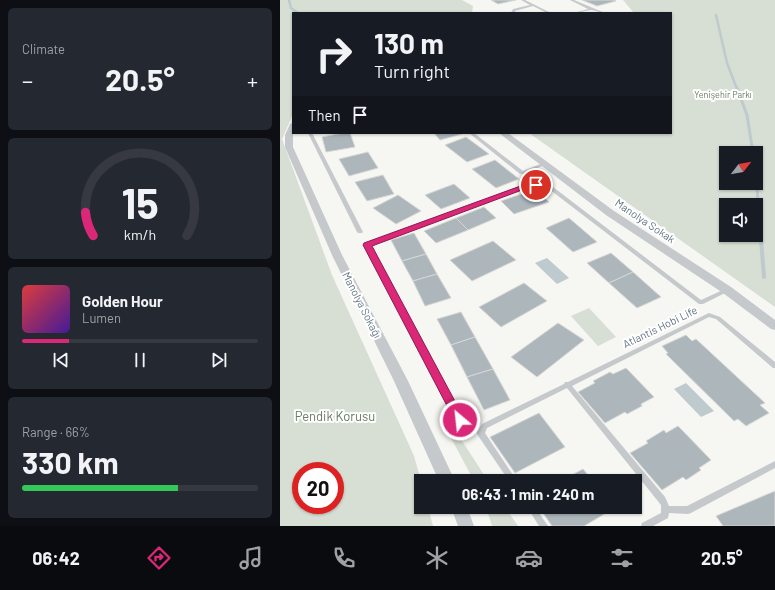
<!DOCTYPE html>
<html lang="en">
<head>
<meta charset="utf-8">
<style>
	body { margin:0; font-family:Barlow,sans-serif; background:#242831; color:#f1f3f6; height:100vh; display:flex; flex-direction:column; font-size:15px; white-space:nowrap }
	* { box-sizing:border-box; margin:0 }
	p { font-size:13px; color:#9ea1a6 }
	.icon { flex:none; width:22px; height:22px; fill:none; stroke:currentColor; stroke-width:2; stroke-linecap:round; stroke-linejoin:round }
	.map { position:relative; flex:1; overflow:hidden }
	.side { display:flex; flex-direction:column; gap:8px; padding:8px; background:#0d0f14; width:280px }
	.side>* { flex:none }
	.guide { position:absolute; left:12px; top:12px; width:380px; height:122px; border-radius:0px; box-shadow:0 1px 3px #0004; background:#171b24; color:#f1f3f6; overflow:hidden }
	.needle { width:26px; rotate:59deg }
	.buttons { position:absolute; left:439px; top:146px; display:grid; gap:8px }
	.buttons a { display:grid; place-items:center; width:44px; height:44px; border-radius:0px; background:#171b24; box-shadow:0 1px 3px #0004; font-size:20px }
	.speed { position:absolute; left:12px; top:462px; display:flex; gap:8px; font-size:20px; font-weight:700; text-align:center }
	.speed>* { display:grid; place-content:center; width:52px; height:52px; border-radius:50%; background:#171b24; box-shadow:0 1px 3px #0004; line-height:1 }
	.speed .limit { border:6px solid #d22; background:#fff; color:#111 }
	.pin { position:absolute; display:grid; place-items:center; width:34px; height:34px; color:#fff; margin:-17px; border:2px solid #fff; border-radius:50%; box-shadow:0 1px 4px #0007 }
	.me { position:absolute; width:44px; margin:-22px; rotate:332deg; stroke-linejoin:round; filter:drop-shadow(0 0 3px #0008) }
	.turn { display:flex; align-items:center; gap:14px; height:84px; padding:0 16px; font-size:18px }
	.turn .icon { width:52px; height:52px; stroke-width:2.5 }
	.turn b { display:block; font-size:28px; line-height:34px }
	.then { display:flex; align-items:center; height:38px; padding:0 16px; background:#0003; gap:8px; font-size:15px }
	.big { font-size:30px; font-weight:700; line-height:1.1 }
	.side .card { flex:1; display:flex; flex-direction:column; justify-content:center; gap:6px; min-width:0; padding:0 14px; border-radius:6px; background:#242831 }
	.side .dial { align-items:center; gap:0 }
	.dial svg { height:104px; overflow:visible; fill:none; stroke:#363941; stroke-width:7; stroke-linecap:round; text-anchor:middle }
	.dial text { fill:#f1f3f6; stroke:none }
	.song { display:flex; align-items:center; gap:12px }
	.cover { width:48px; height:48px; border-radius:6px; background:linear-gradient(135deg,hsl(0 70% 55%),hsl(260 70% 35%)) }
	.played { height:4px; border-radius:2px; background:linear-gradient(90deg,#db2777 20%,#363941 20%) }
	.keys { display:flex; justify-content:space-around; direction:ltr }
	.heat { display:flex; justify-content:space-between; align-items:center; font-size:22px; direction:ltr }
	.charge { height:6px; border-radius:3px; background:linear-gradient(90deg,#34c759 66%,#363941 0) }
	.trip { position:absolute; left:134px; top:474px; width:228px; height:40px; border-radius:0px; background:#171b24; box-shadow:0 1px 3px #0004; font-weight:700; line-height:40px; text-align:center }
	.menu { display:flex; height:64px; justify-content:space-around; align-items:center; background:#090b0e; color:#9ea1a6 }
	.menu .icon { width:28px; height:28px }
	.menu .current { color:#db2777 }
	.menu b { font-size:18px; color:#f1f3f6 }
	main { display:flex; flex:1; min-height:0 }
	.map>svg:first-child { display:block }
	.green { fill:#d7ded3; fill-rule:evenodd }
	.water { fill:#bfcacf }
	.lines { fill:none; stroke-linecap:round; stroke-linejoin:round }
	.stream-far2 { stroke:#bfcacf; stroke-width:2.5 }
	.stream-far1 { stroke:#bfcacf; stroke-width:3 }
	.stream { stroke:#bfcacf; stroke-width:4 }
	.building { fill:#adb6bb; stroke:#d7d7d5 }
	.service { fill:#c5c9cc; fill-rule:evenodd }
	.minor { fill:#c5c9cc; fill-rule:evenodd }
	.route { fill:#db2777; stroke:#8e194d }
	.labels { text-anchor:middle; stroke-width:4; stroke-linejoin:round; paint-order:stroke }
	.far-park-label { font-size:9px; fill:#677c62; stroke:#fff }
	.street-label { font-size:11px; fill:#637685; stroke:#fff }
	.near-park-label { font-size:13px; fill:#677c62; stroke:#fff }
</style>
</head>
<body>
<main>
<section class="side">
<div class="card"><p>Climate</p>
<div class="heat"><a>−</a><b class="big">20.5°</b><a>+</a></div>
</div>
<div class="card dial"><svg viewBox="0 0 100 80">
<path d="M14 69A42 42 0 1 1 86 69"/>
<path d="M14 69A42 42 0 0 1 8 51" stroke="#db2777"/>
<text x="50" y="56" font-size="32" font-weight="700">15</text>
<text x="50" y="72" font-size="11">km/h</text>
</svg></div>
<div class="card">
<div class="song"><i class="cover"></i><div><b>Golden Hour</b><p>Lumen</p></div></div>
<div class="played"></div>
<div class="keys"><svg class="icon" aria-label="previous" viewBox="0 0 24 24"><path d="M18 5L8 12l10 7zM5 5v14"/></svg><svg class="icon" aria-label="pause" viewBox="0 0 24 24"><path d="M8 5v14M16 5v14"/></svg><svg class="icon" aria-label="next" viewBox="0 0 24 24"><path d="M6 5l10 7-10 7zM19 5v14"/></svg></div>
</div>
<div class="card"><p>Range · 66%</p><b class="big">330 km</b><div class="charge"></div></div>
</section>
<div class="map">
<svg width="495" height="526" viewBox="0 0 495 526">
	<rect width="100%" height="100%" fill="#f6f6f2"/>
	<g class="green">
		<path d="M0,0H182L193,6L192,13H13V114L2,139L52,275L134,456L141,481V507H148L153,526H0ZM21,471H55V505H21Z"/>
		<path d="M343,0H495V307L249,133H391V13H354ZM446,153H476V183H446ZM446,205H476V235H446Z"/>
		<path d="M309,308L336,337L318,346L291,316Z"/>
		<path d="M177,433L208,481H194L170,436Z"/>
		<path d="M206,507H225L238,526H212Z"/>
	</g>
	<g class="water">
		<path d="M267,258L289,278L277,284L255,263Z"/>
		<path d="M406,383L434,411L421,417L394,389Z"/>
	</g>
	<g class="lines">
		<g class="stream-far2">
			<path d="M9,0L11,8L18,13"/>
			<path d="M436,15L447,63L457,89"/>
		</g>
		<g class="stream-far1">
			<path d="M457,88L467,115L473,153"/>
			<path d="M476,173L478,202"/>
		</g>
		<path class="stream" d="M478,201L484,277"/>
	</g>
	<g class="building">
		<path d="M211,0H236L218,4Z"/>
		<path d="M302,0H334L336,1L317,6Z"/>
		<path d="M63,133H70L75,147L46,152L42,137Z"/>
		<path d="M154,133H181L182,134L160,140Z"/>
		<path d="M186,137L209,154L187,162L165,145Z"/>
		<path d="M88,152L98,168L69,176L59,159Z"/>
		<path d="M215,160L239,179L216,188L192,169Z"/>
		<path d="M103,175L114,194L87,201L75,182Z"/>
		<path d="M174,184L190,198L161,209L145,195Z"/>
		<path d="M256,189L269,202L234,214L221,201Z"/>
		<path d="M118,195L141,211L116,224L93,208Z"/>
		<path d="M204,207L216,218L188,230L176,218Z"/>
		<path d="M176,218L188,230L156,243L144,231Z"/>
		<path d="M289,218L317,242L293,252L266,228Z"/>
		<path d="M134,233L146,254L122,261L111,240Z"/>
		<path d="M213,241L236,260L192,281L170,260Z"/>
		<path d="M331,253L353,272L329,283L307,263Z"/>
		<path d="M146,254L157,274L133,281L122,261Z"/>
		<path d="M353,272L381,297L357,308L329,283Z"/>
		<path d="M157,274L171,298L145,306L133,281Z"/>
		<path d="M244,283L267,301L221,327L199,307Z"/>
		<path d="M181,312L195,337L171,345L157,319Z"/>
		<path d="M278,323L304,340L257,377L231,357Z"/>
		<path d="M406,335L412,341L416,339L485,403L480,405L489,413L466,426L458,419L454,421L386,354L388,353L382,346Z"/>
		<path d="M195,337L213,369L187,377L171,345Z"/>
		<path d="M346,368L374,397L361,404L362,406L347,414L345,412L325,423L298,392L315,383L313,381L330,372L333,374Z"/>
		<path d="M213,369L230,400L204,410L187,377Z"/>
		<path d="M259,413L285,447L235,473L210,437Z"/>
		<path d="M398,426L431,460L419,468L421,470L406,480L403,477L382,490L350,453L368,443L366,441L384,430L386,433Z"/>
		<path d="M303,469L313,481H281Z"/>
		<path d="M495,491V526H443L436,516Z"/>
		<path d="M259,507H332L333,509L304,526H272Z"/>
	</g>
	<g class="lines">
		<g class="service">
			<path d="M241,0H245L271,13H267L253,6L235,11V13H231L233,9L250,5Z"/>
			<path d="M290,0H294L325,13C320,13 316,10 311,10C306,10 300,13 294,13L308,9Z"/>
			<path d="M28,133H32L83,232L82,233H78L77,232Z"/>
			<path d="M189,133H194L243,171L263,163H265L267,164L244,174H240Z"/>
			<path d="M247,184H256L273,187L421,300L445,289H449L450,290L449,291L423,304H419L269,189L256,186H250L90,246L183,420L182,422L180,423L178,422L84,245L85,244Z"/>
			<path d="M429,313L440,317L495,362V368H493L436,319L429,317L292,386L385,497L389,506H407L495,461V468L411,513L408,514L389,513L388,518L373,526H361L362,523L381,513V505L287,388L207,428L205,433L237,481H229L197,434V432L202,424L284,384L285,382H288Z"/>
			<path d="M247,507H255L268,526H259Z"/>
		</g>
		<g class="minor">
			<path d="M13,123V147L62,255L128,381L175,481H159L114,381L52,255L5,147V135L10,124Z"/>
			<path d="M219,133H228L334,211L451,287L495,320V330L491,329L443,293L326,215Z"/>
			<path d="M171,507H187L194,526H178Z"/>
		</g>
	</g>
	<path class="route" d="M256,182L259,183V186L250,187L92,246L185,420L184,423L180,425L176,423L83,245L84,243L246,184Z"/>
	<g class="labels">
		<g class="far-park-label">
			<text x="443" y="98">Yenişehir Parkı</text>
		</g>
		<g class="street-label">
			<text transform="translate(365 221) rotate(34)" y="4">Manolya Sokak</text>
			<text transform="translate(82 305) rotate(63)" y="4">Manolya Sokağı</text>
			<text transform="translate(380 327) rotate(-26)" y="4">Atlantis Hobi Life</text>
		</g>
		<g class="near-park-label">
			<text x="55" y="421">Pendik Korusu</text>
		</g>
	</g>
</svg>
<div class="buttons">
<a><svg class="needle" viewBox="-14 -14 28 28"><path d="M0-13l5 13h-10z" fill="#e53935"/><path d="M0 13l5-13h-10z" fill="#9ea1a6"/></svg></a>
<a><svg class="icon" aria-label="sound" viewBox="0 0 24 24"><path d="M4 9h4l5-4v14l-5-4H4zM17 9q2 3 0 6"/></svg></a>
</div>
<div class="speed"><div class="limit">20</div></div>
<div class="pin" style="left:256px;top:185px;background:#d93025"><svg class="icon" aria-label="arrive" viewBox="0 0 24 24"><path d="M6 21V4h12l-3 4 3 4H6"/></svg></div>
<svg class="me" style="left:180px;top:420px" viewBox="-20 -20 40 40"><circle r="17" fill="#db2777" stroke="#fff" stroke-width="3"/><path d="M0-11L8 9 0 5-8 9z" fill="#fff"/></svg>
<div class="trip">06:43 · 1 min · 240 m</div>
<div class="guide">
<div class="turn"><svg class="icon" aria-label="right" viewBox="0 0 24 24"><path d="M7 20v-9h11M14 6l5 5-5 5"/></svg><div><b>130 m</b>Turn right</div></div>
<div class="then">Then<svg class="icon" aria-label="arrive" viewBox="0 0 24 24"><path d="M6 21V4h12l-3 4 3 4H6"/></svg></div>
</div>
</div>
</main>
<nav class="menu">
<b>06:42</b>
<svg class="icon current" aria-label="directions" viewBox="0 0 24 24"><path d="M12 3l9 9-9 9-9-9zM9 14v-3h6M13 9l2 2-2 2"/></svg>
<svg class="icon" aria-label="music" viewBox="0 0 24 24"><path d="M9 18V5l10-2v13"/><circle cx="6" cy="18" r="3"/><circle cx="16" cy="16" r="3"/></svg>
<svg class="icon" aria-label="phone" viewBox="0 0 24 24"><path d="M5 4h4l2 5-3 2q2 4 5 5l2-3 5 2v4C11 20 4 13 5 4z"/></svg>
<svg class="icon" aria-label="climate" viewBox="0 0 24 24"><path d="M12 3v18M4 7l16 10M4 17L20 7"/></svg>
<svg class="icon" aria-label="car" viewBox="0 0 24 24"><path d="M5 17H2v-5l4-1 3-4h7l3 4 3 1v5h-3M9 17h6M6 11h13"/><circle cx="7" cy="17" r="2"/><circle cx="17" cy="17" r="2"/></svg>
<svg class="icon" aria-label="filters" viewBox="0 0 24 24"><path d="M4 7h16M4 17h16"/><circle cx="9" cy="7" r="2"/><circle cx="15" cy="17" r="2"/></svg>
<b>20.5°</b>
</nav>
</body>
</html>
